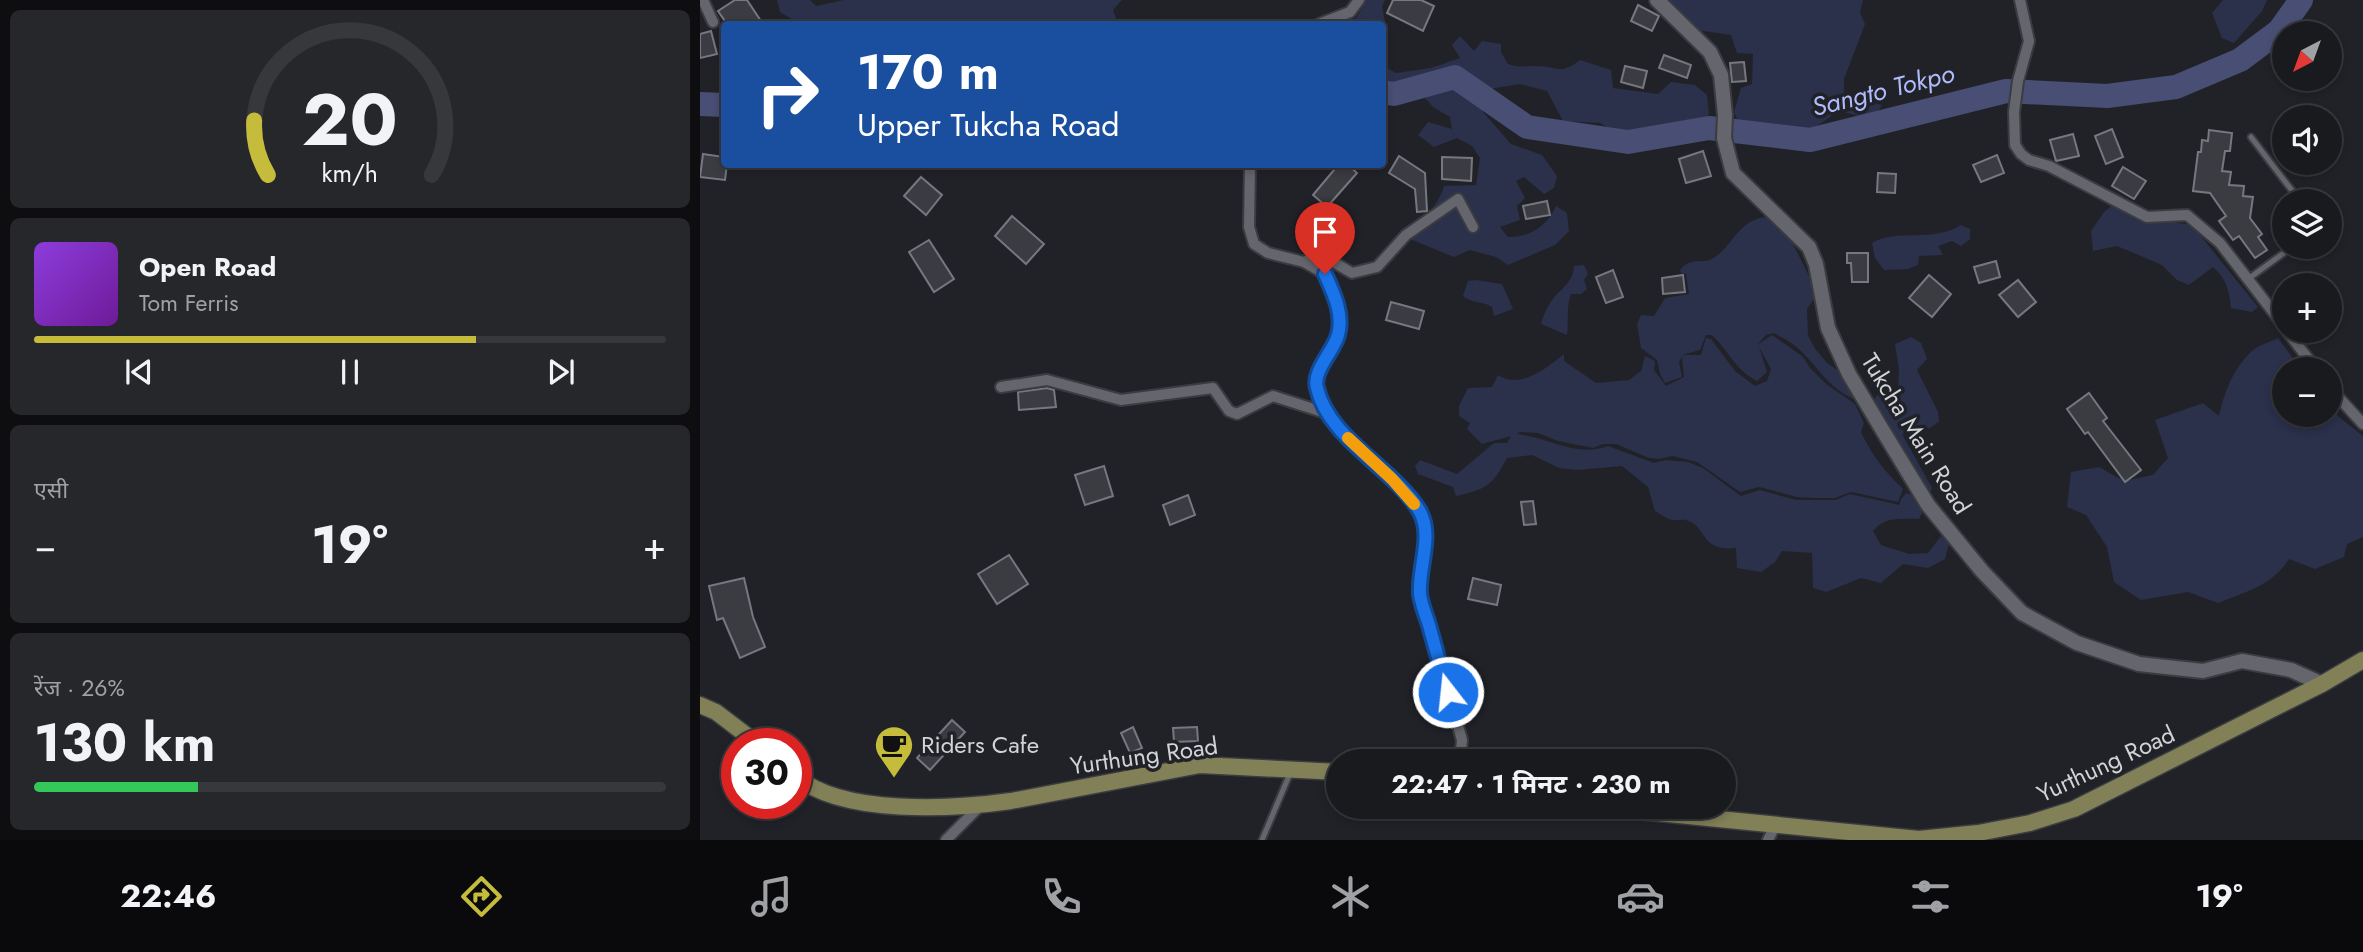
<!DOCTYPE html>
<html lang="hi">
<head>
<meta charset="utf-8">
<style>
	body { margin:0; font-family:Jost,"Noto Sans Devanagari",sans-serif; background:#26272b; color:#f1f3f6; height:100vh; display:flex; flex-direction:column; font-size:26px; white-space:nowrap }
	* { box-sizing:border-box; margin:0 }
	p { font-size:23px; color:#9fa1a4 }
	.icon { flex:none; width:38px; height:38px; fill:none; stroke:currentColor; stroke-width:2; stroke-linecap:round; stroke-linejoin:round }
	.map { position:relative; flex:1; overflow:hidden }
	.panel { display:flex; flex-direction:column; gap:10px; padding:10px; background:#0e0e10; width:700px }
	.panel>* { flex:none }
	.top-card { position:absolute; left:21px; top:21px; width:665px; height:147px; border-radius:7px; box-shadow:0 4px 10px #0003,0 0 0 2px #37383c; background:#1a4fa0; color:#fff; overflow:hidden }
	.needle { width:46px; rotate:221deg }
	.fabs { position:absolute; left:1572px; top:21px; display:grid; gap:14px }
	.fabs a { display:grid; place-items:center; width:70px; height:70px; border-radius:50%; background:#191a1e; box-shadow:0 4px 10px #0003,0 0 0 2px #37383c; font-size:35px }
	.speed { position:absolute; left:21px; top:728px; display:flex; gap:14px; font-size:35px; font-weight:700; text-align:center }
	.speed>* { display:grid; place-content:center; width:91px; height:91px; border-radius:50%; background:#191a1e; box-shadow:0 4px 10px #0003,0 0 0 2px #37383c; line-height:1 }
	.speed .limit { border:10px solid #d22; background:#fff; color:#111 }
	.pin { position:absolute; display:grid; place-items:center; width:60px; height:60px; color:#fff; margin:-72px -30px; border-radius:50% 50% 50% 0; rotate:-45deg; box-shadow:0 0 7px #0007 }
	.pin .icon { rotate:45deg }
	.me { position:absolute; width:77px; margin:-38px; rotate:344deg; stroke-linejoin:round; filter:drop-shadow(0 0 5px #0008) }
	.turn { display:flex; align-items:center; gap:24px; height:147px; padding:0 21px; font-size:32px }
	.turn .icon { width:91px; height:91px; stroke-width:2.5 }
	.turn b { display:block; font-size:49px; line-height:60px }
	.big { font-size:52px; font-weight:700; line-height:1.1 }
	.panel .widget { flex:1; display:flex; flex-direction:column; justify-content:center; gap:10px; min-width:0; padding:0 24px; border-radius:10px; background:#26272b }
	.panel .dial { align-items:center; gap:0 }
	.dial svg { height:182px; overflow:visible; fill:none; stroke:#37383c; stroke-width:7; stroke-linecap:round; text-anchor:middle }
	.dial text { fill:#f1f3f6; stroke:none }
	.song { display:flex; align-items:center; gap:21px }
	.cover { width:84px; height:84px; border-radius:10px; background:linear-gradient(135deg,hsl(270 70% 55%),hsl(280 70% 35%)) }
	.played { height:7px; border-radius:4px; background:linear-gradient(90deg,#c6bc3c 70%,#37383c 70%) }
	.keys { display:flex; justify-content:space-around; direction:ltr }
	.heat { display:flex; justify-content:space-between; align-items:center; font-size:38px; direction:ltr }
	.charge { height:10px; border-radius:5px; background:linear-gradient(90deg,#34c759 26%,#37383c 0) }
	.trip { position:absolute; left:626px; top:749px; width:410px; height:70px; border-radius:35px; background:#191a1e; box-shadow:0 4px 10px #0003,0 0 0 2px #37383c; font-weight:700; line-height:70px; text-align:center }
	.tab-bar { display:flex; height:112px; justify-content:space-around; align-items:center; background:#0a0a0c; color:#9fa1a4 }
	.tab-bar .icon { width:49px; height:49px }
	.tab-bar .on { color:#c6bc3c }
	.tab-bar b { font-size:32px; color:#f1f3f6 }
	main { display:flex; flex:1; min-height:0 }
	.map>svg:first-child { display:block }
	.green { fill:#2b304b; fill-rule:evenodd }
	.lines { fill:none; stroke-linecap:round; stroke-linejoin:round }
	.river { stroke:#484e74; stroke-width:24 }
	.building { fill:#3a3c42; stroke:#77787f; stroke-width:2 }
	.service-casing { stroke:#3b3c40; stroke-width:9 }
	.minor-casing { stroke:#3b3c40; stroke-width:14 }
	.tertiary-casing { stroke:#3b3c40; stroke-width:18 }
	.secondary-casing { stroke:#3b3c40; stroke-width:19 }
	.service { stroke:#65666d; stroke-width:5 }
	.minor { stroke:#65666d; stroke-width:10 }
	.tertiary { stroke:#65666d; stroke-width:14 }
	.secondary { stroke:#828057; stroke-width:16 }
	.route-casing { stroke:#114b97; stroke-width:18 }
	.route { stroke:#1a73e8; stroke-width:12 }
	.slow { stroke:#f59e0b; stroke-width:12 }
	.labels { text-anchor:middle; stroke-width:7; stroke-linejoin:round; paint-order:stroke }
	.street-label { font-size:24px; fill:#d2d3d7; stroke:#212228 }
	.poi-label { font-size:24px; fill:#d2d3d7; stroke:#212228; text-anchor:start }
	.water-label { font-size:26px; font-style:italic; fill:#b0bbfc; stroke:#212228 }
</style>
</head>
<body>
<main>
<section class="panel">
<div class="widget dial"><svg viewBox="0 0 100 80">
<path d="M14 69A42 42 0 1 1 86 69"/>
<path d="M14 69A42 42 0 0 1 8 45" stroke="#c6bc3c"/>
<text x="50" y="56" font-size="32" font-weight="700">20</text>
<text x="50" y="72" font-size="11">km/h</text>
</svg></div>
<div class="widget">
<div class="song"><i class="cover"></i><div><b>Open Road</b><p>Tom Ferris</p></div></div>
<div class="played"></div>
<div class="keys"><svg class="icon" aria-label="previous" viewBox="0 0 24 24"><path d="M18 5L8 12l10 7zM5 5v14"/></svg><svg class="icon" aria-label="pause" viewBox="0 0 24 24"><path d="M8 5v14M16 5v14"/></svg><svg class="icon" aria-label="next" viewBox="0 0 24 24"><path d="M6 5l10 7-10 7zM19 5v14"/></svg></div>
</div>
<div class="widget"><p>एसी</p>
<div class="heat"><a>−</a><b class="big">19°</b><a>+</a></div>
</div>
<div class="widget"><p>रेंज · 26%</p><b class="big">130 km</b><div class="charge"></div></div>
</section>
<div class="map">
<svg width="1663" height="840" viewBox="0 0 1663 840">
	<rect width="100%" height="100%" fill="#212228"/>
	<g class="green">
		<path d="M77,0H110L116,6L144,0H422L413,10L418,24H228L201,21V24H100L80,12Z"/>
		<path d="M659,0H685L682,6L685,22L672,19L668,24H652L663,7Z"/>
		<path d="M969,0H1163L1160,13L1165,24L1144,79V93L1152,98L1182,105L1177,113L1168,118L1139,111L1111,130L1059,122L1041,128L1034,112L1041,88L1052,84L1053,54L1037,53L1031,35L997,30Z"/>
		<path d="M1523,0H1567L1562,11L1534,43L1522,38L1512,13Z"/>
		<path d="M760,36L774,51L782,41L801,44V52L808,64C819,68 825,66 836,66C858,66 859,76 880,60L911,70L913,88L958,94L971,82L995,85L1007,95L1009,114L1000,124L957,131L918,133L900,123L863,121L847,91L820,84L789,89L782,104L783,112L811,144L842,155L857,176L854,188L844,194L824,177L816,181L825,198L817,206L820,220L800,227L808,237C831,237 847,226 856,206L867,213L869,231L855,245L808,265L796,257L770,250L754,257L710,239C720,218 737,210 744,186L776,185L780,158L772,146L757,138L734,147L718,135L728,122L752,129L750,117L733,107L712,83L693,84L683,81L682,65L696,73L731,68L760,58L752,45Z"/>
		<path d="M1414,204L1432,216L1492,225L1558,307L1552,312L1531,308C1529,290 1527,280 1513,267L1489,285L1477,280L1462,265L1417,246L1393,251L1391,231L1404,212Z"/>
		<path d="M1067,217L1092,242L1111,280L1114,299L1107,309L1108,336L1116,350L1127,363L1143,374L1157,396L1155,399C1135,393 1119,370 1105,355C1096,345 1085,339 1074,333L1066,335L1057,345L1072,335L1102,356L1111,369L1126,384L1155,404L1164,423L1161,432C1171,454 1185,472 1203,489L1198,502L1151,492L1135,498H1116L1097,497L1059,487L1040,492L997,462L973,456L959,459L949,458L916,444H903L893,448L858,441L838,433L820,432L817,434C848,437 876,458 908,446L954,463L966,460L988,462L1003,468L1041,496L1060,490L1096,500H1136L1150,494L1200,505V501L1206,493L1217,497L1222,513L1219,519C1201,519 1185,516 1173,531L1181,545L1209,554L1228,553L1241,536L1249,543L1245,559L1228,568L1203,564L1181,583L1161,578L1126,592L1113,588L1112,553L1082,551L1075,562L1061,572L1037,568L1036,548C999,552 1008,526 986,520C983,519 979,521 975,520C968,520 961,515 955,511L948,487L922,466L878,470L859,468L832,455L807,458C792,486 787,489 756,496L753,487L718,474L715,466L720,460L757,474L794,443H807L811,436L782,444L767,429L770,423L759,416V406L768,388L792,387L798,375C820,390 847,368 864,354V361L896,383L929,380L941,371L945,356L955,361L954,370L966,386L984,377L982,357L979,362L982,377L965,383L960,374L957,360L941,348L937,324L941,315L954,316L965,298L989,294L986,274L981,273L980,270C992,255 1003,266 1015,257C1034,244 1039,219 1067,217ZM1006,335H1012C1030,352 1033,368 1057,381L1067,372L1059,347L1071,369L1067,381L1055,386L1035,371L1011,339L1006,338L1001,355H982L1000,350Z"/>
		<path d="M1261,225L1270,229V239L1261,246L1252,241L1238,246L1243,255L1219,256L1218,265L1208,269L1184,270L1175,258L1172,243C1197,228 1233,243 1261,225Z"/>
		<path d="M884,265L888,274L884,280L887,289L881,294H871C866,307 869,320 867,335L841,324C843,317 846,309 850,303C859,289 873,284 874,266Z"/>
		<path d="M776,280L802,284L813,309L794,316L792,307C783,301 770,303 763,296L768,281Z"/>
		<path d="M1211,337L1221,343L1227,359L1217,370L1238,412L1239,421C1229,432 1216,431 1202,434L1232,488L1229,495L1172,405L1177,395L1198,389L1199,369L1195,344Z"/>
		<path d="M1578,338L1601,369H1584V415H1629V405L1639,417L1663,436V537L1647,544L1644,557L1615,569L1589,559C1573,585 1546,592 1518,603L1488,592L1441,600L1414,582L1407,547L1386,515L1367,507L1371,472L1399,467L1424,481L1453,475L1468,458L1455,420L1503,403L1519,416C1524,392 1534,367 1552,351C1559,345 1570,342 1578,338Z"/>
	</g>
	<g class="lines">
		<g class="river">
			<path d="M682,92L694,94L755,77L827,127L928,142L1009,128L1110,140L1306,91L1407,96L1476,87L1540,60L1579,31L1601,0"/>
			<path d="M0,104L24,105"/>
		</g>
	</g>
	<g class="building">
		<path d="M35,0H47L63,24H27L18,11Z"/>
		<path d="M693,0H721L734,6L723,31L687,13Z"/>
		<path d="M938,5L959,16L952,31L931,21Z"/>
		<path d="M11,31L17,54L0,58V34Z"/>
		<path d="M964,55L991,65L987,78L959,68Z"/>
		<path d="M1044,62L1046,81L1032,82L1030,63Z"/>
		<path d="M925,66L947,71L943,88L921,82Z"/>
		<path d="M1412,129L1423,157L1406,164L1395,136Z"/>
		<path d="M1509,130L1532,133L1530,151H1525L1522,171L1531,172L1529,185L1544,186L1543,196L1553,197L1550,218L1562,234L1558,237L1567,250L1555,258L1539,236L1533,240L1519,221L1526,216L1510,193L1493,191L1498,152H1501L1502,140L1508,141Z"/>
		<path d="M1373,134L1379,156L1356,161L1350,140Z"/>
		<path d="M1003,151L1011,176L986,183L979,159Z"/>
		<path d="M3,154L24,157V164H27L25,180L0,177Z"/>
		<path d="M1297,155L1304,173L1281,182L1273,165Z"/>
		<path d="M699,156L725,173L727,211L717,212L715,189L689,173Z"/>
		<path d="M742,157L772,158L771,181L742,179Z"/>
		<path d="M639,164H647L657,173L627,207L613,195Z"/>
		<path d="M1423,167L1446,181L1434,199L1412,186Z"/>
		<path d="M1178,173L1196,174L1195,193L1177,192Z"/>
		<path d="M221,177L242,195L226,215L204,196Z"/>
		<path d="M847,201L850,215L826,219L823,206Z"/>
		<path d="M312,216L344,244L326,264L295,236Z"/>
		<path d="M229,240L254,279L234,292L209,252Z"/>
		<path d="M1147,253H1168V282H1152L1151,263H1147Z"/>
		<path d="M1296,261L1300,277L1279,283L1274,267Z"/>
		<path d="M913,270L923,297L906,303L896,277Z"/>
		<path d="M983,275L985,292L963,294L962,278Z"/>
		<path d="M1229,275L1251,294L1232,317L1209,298Z"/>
		<path d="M1318,280L1336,302L1318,317L1299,295Z"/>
		<path d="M691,302L724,311L719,329L686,320Z"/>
		<path d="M347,388L354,390L356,407L319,410L318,392Z"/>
		<path d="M1389,393L1407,418L1403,421L1441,470L1425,482L1388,432L1385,434L1367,409Z"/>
		<path d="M404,466L413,496L385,505L375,475Z"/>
		<path d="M488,495L495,515L470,525L463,505Z"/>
		<path d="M833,501L836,524L824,525L821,502Z"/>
		<path d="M309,555L328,584L297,604L278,574Z"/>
		<path d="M44,578L53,617L65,647L40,658L23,618L17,620L9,586Z"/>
		<path d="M773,578L801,585L797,605L768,599Z"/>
		<path d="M252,720L265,732L230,770L217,758Z"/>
		<path d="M433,727L442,748L430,753L421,733Z"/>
		<path d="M497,727L498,741L474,742L473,728Z"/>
	</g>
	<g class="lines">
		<g class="service-casing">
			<g id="service">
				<path d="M1551,137L1600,201"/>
				<path d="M1548,279L1592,247"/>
				<path d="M562,840L591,771"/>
			</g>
		</g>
		<g class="minor-casing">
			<g id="minor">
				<path d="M3,0L13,22"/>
				<path d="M1320,0L1329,41L1318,81L1314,112L1315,145L1321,154L1329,160L1349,166L1447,217L1487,215L1520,243L1584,326"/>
				<path d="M619,24L650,12L659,0"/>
				<path d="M550,164L549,227L554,244L568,253L604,262L625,274L638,304L639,332L631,353L619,371L616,387L629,414L656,447L692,479L719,510L726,527L720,595L762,740L760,761"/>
				<path d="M604,262L620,254L652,273L677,267L706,235L758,199L773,227"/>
				<path d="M1587,331L1616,369"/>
				<path d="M301,387L347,380L421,400L513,388L529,411L537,414L573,396L629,414"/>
				<path d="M1629,387L1663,424"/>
				<path d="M246,840L281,805"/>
				<path d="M1068,840L1075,826"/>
			</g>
		</g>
		<g class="tertiary-casing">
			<path id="tertiary" d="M957,0L1010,52L1021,75L1025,115L1024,138L1033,173L1109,247L1116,264L1128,328L1149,374L1183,431L1228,505L1282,571L1322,613L1377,643L1439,664L1503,671L1542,661L1591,670L1622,684"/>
		</g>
		<g class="secondary-casing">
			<g id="secondary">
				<path d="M0,705L16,712L58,744"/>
				<path d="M96,776C142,816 254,809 311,801L500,765L639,772"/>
				<path d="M898,807L1219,839L1278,833L1330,823L1374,809L1622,684L1663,660"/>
			</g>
		</g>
		<use href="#service" class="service"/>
		<use href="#minor" class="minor"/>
		<use href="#tertiary" class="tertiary"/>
		<use href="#secondary" class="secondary"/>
	</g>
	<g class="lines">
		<g class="route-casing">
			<path id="route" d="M625,274C633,292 644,314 638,335C634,351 612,371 617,388C628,438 694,469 719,510C734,535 718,567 720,594C721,604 726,615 729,625C735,647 741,669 748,692"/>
		</g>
		<use href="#route" class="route"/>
		<path class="slow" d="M648,438L692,479L714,504"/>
	</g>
	<defs>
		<g id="cafe-pin" transform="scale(2.0125)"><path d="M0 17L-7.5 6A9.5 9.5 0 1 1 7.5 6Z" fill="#c6bc3c" stroke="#212228"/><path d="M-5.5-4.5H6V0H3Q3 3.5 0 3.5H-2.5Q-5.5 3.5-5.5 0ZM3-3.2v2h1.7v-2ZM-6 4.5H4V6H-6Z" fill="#111"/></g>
	</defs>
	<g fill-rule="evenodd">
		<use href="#cafe-pin" x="194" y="745"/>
	</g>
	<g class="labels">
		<g class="street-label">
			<text transform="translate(1216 434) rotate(58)" y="8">Tukcha Main Road</text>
			<text transform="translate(444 756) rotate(-8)" y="8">Yurthung Road</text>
			<text transform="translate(1406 764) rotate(-25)" y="8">Yurthung Road</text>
		</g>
		<g class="poi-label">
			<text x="221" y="753">Riders Cafe</text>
		</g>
		<g class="water-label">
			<text transform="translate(1183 90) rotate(-14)" y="9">Sangto Tokpo</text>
		</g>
	</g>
</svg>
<div class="fabs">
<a><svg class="needle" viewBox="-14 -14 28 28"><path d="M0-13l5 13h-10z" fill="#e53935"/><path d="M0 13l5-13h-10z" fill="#9fa1a4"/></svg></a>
<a><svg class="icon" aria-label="sound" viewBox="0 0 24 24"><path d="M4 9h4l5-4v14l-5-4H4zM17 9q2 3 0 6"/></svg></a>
<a><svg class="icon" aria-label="layers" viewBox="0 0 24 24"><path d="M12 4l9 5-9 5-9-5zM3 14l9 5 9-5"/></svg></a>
<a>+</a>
<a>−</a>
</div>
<div class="speed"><div class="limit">30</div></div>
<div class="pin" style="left:625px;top:274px;background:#d93025"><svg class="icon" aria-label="arrive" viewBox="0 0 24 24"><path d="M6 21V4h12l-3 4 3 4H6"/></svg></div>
<svg class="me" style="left:748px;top:692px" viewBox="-20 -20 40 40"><circle r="17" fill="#1a73e8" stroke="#fff" stroke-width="3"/><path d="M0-11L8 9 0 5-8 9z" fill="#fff"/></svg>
<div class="trip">22:47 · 1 मिनट · 230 m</div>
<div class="top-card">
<div class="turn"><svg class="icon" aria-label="right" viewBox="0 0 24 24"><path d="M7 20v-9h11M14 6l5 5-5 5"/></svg><div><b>170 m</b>Upper Tukcha Road</div></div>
</div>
</div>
</main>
<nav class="tab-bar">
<b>22:46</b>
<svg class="icon on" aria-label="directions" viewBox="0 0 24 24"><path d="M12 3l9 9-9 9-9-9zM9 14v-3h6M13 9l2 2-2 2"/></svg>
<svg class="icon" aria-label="music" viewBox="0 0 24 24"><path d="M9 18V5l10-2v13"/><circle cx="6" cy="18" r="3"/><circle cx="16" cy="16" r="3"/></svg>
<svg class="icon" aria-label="phone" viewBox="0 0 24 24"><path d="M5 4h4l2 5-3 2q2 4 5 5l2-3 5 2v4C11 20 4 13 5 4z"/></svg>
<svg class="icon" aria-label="climate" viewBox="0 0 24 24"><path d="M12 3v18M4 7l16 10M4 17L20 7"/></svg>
<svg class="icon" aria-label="car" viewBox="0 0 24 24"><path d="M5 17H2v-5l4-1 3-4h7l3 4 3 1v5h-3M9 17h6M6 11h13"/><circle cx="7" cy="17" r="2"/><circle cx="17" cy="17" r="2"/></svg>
<svg class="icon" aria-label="filters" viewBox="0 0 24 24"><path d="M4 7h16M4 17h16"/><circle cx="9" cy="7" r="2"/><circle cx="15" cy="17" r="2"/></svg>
<b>19°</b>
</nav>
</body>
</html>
